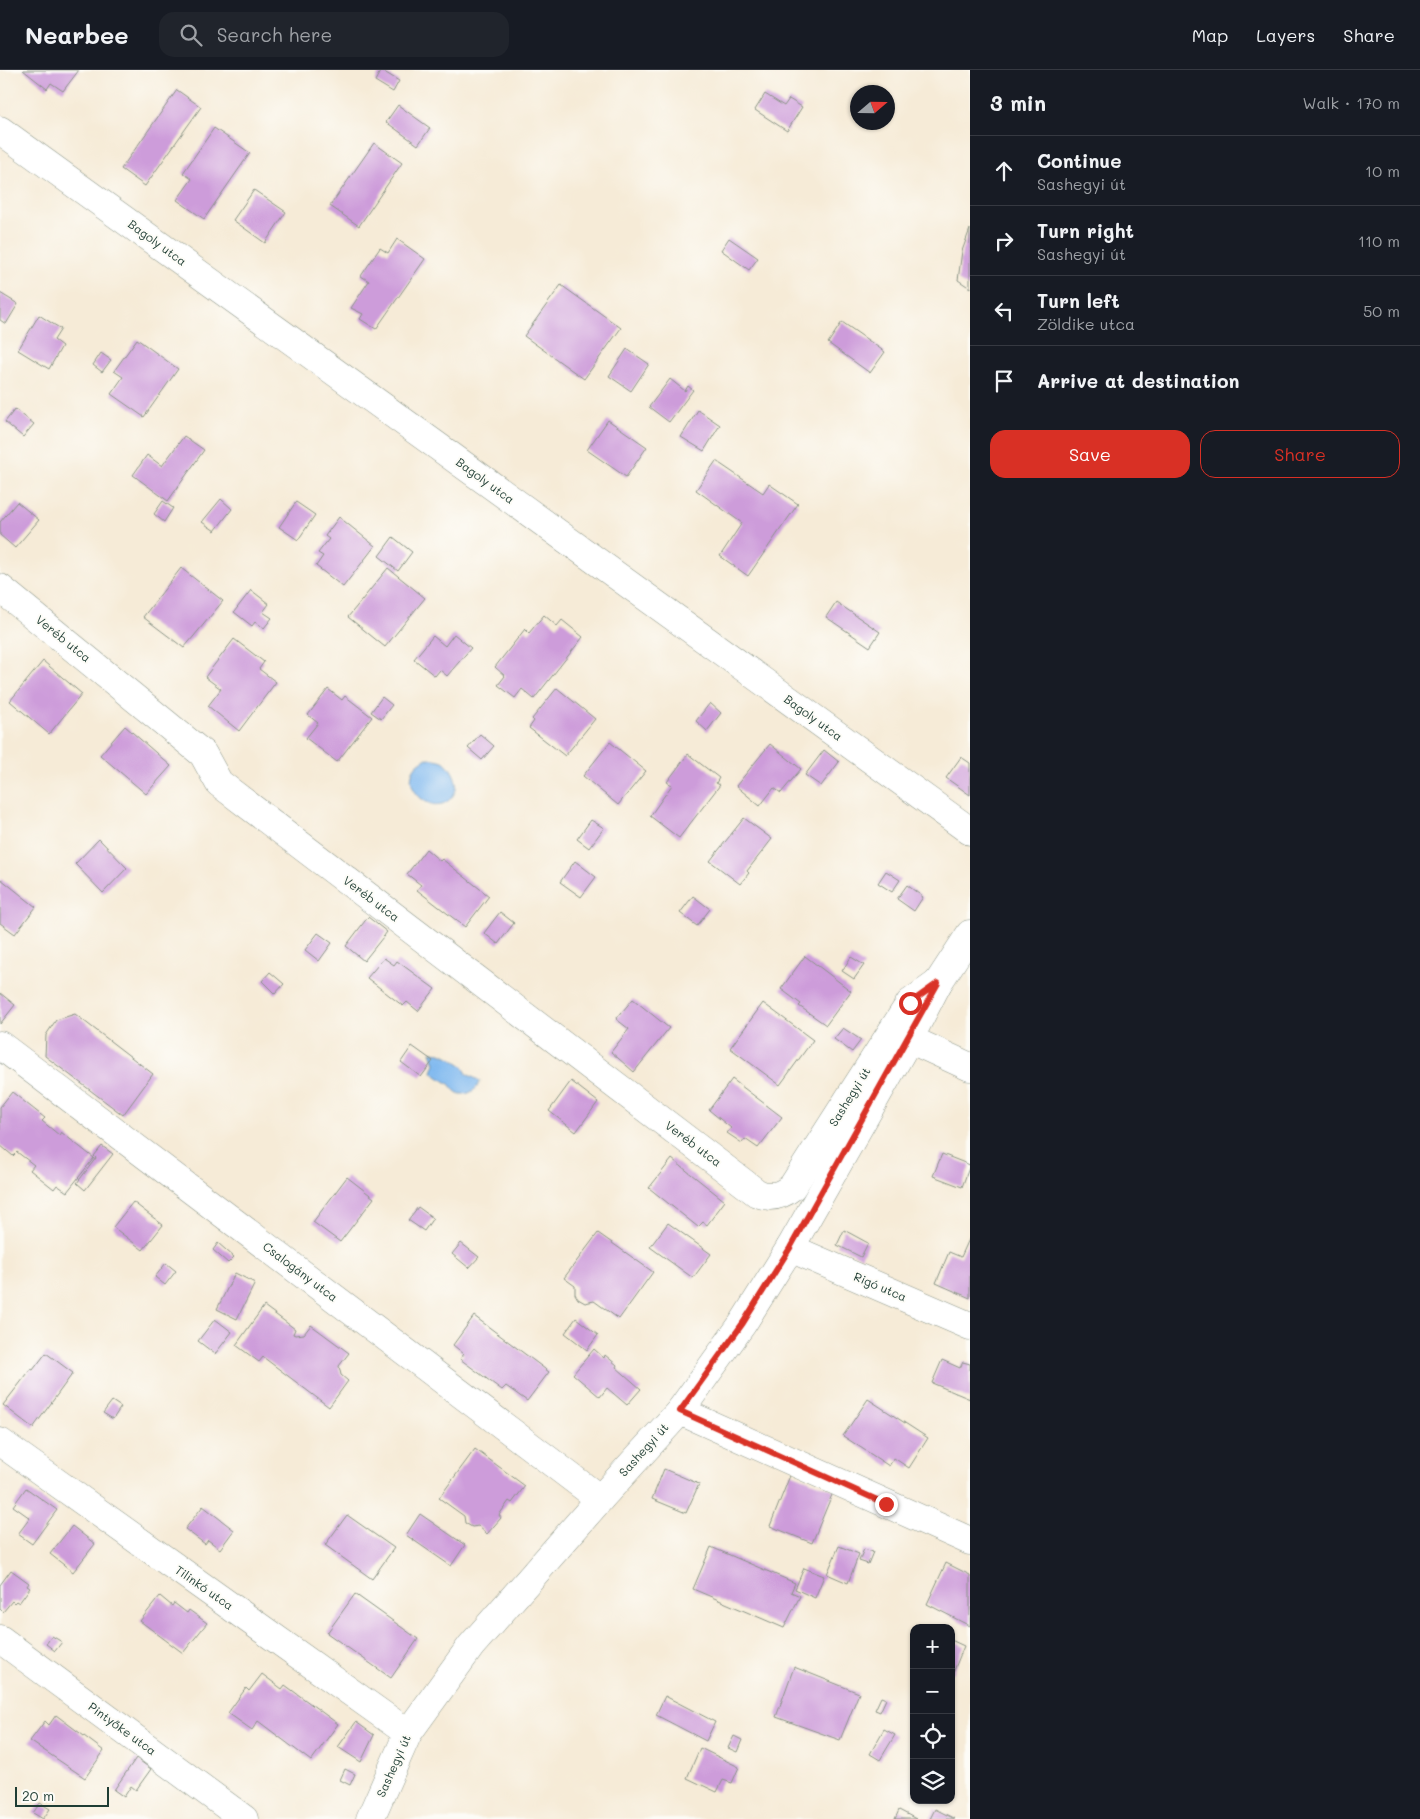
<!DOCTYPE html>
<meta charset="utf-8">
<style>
body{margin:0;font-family:Mali,sans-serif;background:#20242c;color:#f1f3f6}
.controls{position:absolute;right:15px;bottom:15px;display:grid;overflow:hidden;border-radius:10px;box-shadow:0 1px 4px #0004}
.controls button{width:45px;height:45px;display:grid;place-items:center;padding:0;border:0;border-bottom:1px solid #363941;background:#171b24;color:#f1f3f6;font:25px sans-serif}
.compass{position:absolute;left:850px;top:15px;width:45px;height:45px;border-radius:50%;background:#171b24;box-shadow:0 1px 4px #0004;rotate:70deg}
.scale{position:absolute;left:15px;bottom:12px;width:94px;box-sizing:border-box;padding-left:5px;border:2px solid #1f3d34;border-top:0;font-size:14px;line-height:18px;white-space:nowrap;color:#1f3d34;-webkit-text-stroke:4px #fdfcf7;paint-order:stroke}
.stop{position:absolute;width:15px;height:15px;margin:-11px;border:4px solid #d93025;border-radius:50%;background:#fff}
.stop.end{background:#d93025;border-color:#fff;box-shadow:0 1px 5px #0008}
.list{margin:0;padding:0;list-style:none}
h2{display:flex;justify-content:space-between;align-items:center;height:65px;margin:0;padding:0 20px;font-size:21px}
h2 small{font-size:16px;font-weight:400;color:#9ea1a6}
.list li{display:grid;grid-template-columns:32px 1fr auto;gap:15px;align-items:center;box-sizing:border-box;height:70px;padding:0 20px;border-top:1px solid #363941}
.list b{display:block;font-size:19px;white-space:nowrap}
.list p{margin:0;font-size:16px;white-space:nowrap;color:#9ea1a6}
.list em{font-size:16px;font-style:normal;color:#9ea1a6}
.actions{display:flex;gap:10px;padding:15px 20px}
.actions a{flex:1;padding:11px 0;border:1px solid #d93025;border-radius:15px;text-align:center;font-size:18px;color:#d93025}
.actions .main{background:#d93025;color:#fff}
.icon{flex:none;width:28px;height:28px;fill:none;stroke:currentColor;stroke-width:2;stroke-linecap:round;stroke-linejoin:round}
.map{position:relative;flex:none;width:970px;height:1749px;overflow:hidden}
header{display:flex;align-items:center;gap:30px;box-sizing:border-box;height:70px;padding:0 25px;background:#171b24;border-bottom:1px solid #363941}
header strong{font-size:24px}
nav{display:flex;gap:28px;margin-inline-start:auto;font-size:18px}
.search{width:350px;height:45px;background:#20242c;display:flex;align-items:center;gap:12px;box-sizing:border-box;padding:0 18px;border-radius:15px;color:#9ea1a6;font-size:19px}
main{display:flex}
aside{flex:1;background:#171b24}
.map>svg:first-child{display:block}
.water{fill:#7eb8ef;stroke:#4e7a92}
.building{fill:#cd9cda}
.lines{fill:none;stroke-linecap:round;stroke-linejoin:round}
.minor-casing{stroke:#8a9486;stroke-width:29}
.minor{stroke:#fff;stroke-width:28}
.route{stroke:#d93025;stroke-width:6}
.labels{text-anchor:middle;stroke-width:4;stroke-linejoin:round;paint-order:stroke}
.street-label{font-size:12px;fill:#1f3d34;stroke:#fdfcf7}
</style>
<header>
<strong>Nearbee</strong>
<div class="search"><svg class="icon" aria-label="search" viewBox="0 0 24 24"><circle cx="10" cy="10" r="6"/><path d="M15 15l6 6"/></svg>Search here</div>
<nav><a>Map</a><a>Layers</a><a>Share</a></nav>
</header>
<main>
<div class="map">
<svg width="970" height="1749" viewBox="0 0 970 1749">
<rect width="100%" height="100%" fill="#fdfcf7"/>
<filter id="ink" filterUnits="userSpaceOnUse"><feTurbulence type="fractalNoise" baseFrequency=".02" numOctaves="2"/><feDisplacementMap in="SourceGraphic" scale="10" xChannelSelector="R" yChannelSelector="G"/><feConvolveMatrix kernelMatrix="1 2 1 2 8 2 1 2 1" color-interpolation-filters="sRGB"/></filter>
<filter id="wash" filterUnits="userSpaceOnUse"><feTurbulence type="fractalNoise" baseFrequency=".0096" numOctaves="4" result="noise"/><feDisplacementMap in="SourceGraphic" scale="20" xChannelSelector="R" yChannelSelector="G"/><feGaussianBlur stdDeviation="1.12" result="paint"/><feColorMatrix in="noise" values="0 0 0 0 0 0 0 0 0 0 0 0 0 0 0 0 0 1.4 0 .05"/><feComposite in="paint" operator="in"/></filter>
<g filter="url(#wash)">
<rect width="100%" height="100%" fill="#f6ebd7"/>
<g class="water">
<path d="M427,688C432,689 438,689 443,691C451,696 460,713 455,722C439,754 396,718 417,695C420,692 424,690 427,688Z"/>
<path d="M431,982L441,983L453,989L463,996L467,1004L480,1011C479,1019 466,1027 458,1023C454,1021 452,1017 449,1014C443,1010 438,1007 432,1002L435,993Z"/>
</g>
<g id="blocks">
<g class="building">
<polygon points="23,0 79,0 63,21 51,13 47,19"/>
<polygon points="381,0 399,11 393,22 375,11"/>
<polygon points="177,20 201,37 145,116 121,99"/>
<polygon points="765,24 784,36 789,29 802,37 787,61 755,40"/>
<polygon points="398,35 430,58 418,75 386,52"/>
<polygon points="214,58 250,83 204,149 177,130 192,109 183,103"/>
<polygon points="374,73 402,93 359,156 330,136"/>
<polygon points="254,120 286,142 265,173 233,150"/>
<polygon points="970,159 970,218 958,210 962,181"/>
<polygon points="729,168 758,188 749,200 721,180"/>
<polygon points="397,169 425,189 376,259 360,249 363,244 351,238 369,211 361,206 380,178 388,183"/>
<polygon points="561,215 621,258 584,309 524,266"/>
<polygon points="0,223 18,234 6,254 0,250"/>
<polygon points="39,245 61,259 54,270 62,276 49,299 18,280"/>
<polygon points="842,252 885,282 870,303 828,273"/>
<polygon points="137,269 178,299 144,347 111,324 123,307 114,301"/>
<polygon points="627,279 649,294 631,321 609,306"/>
<polygon points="101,283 111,290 102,302 93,295"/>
<polygon points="670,309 685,321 688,316 693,320 669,352 649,337"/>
<polygon points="15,339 34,354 23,367 5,352"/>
<polygon points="698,340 720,355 704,381 681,367"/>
<polygon points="608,350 647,377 626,407 587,380"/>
<polygon points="184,366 204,380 168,431 133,405 147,385 162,396"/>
<polygon points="716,391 763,423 769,414 798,434 748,506 720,486 742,453 696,420"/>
<polygon points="221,429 232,439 215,461 202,452"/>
<polygon points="163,431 173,438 164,452 154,444"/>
<polygon points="17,432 39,450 15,478 0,465 0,452"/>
<polygon points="296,432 315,445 298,470 279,457"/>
<polygon points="339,447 375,476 343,517 316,496 323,486 318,483 329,469 325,466"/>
<polygon points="393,467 412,482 398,501 379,486"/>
<polygon points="181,498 223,531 184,578 143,547"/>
<polygon points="388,498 425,528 385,577 348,547"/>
<polygon points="251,520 269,534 263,542 272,548 264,558 255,552 252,556 234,542"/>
<polygon points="836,532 880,562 870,577 826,547"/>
<polygon points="544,545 557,556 562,550 583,567 534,629 522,619 515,628 498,615 505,606 495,597 525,559 529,563"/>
<polygon points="454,564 471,578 447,606 440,600 435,606 414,589 433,566 445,576"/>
<polygon points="234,569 264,592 259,599 276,612 239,661 208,636 221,619 205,607"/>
<polygon points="43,591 82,624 49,664 10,631"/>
<polygon points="557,618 595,649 565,686 529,658 534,651 532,649"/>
<polygon points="328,619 342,630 345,626 372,647 337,692 306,668 318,653 308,645"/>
<polygon points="382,627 392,635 381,649 371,642"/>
<polygon points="710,633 721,643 707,661 696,651"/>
<polygon points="125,656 171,696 146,724 100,685"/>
<polygon points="480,664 494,676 482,690 468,678"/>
<polygon points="610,672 646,701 618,735 583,706"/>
<polygon points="770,674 801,699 781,723 774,718 760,736 736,716"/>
<polygon points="824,680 839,692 821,716 805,705"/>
<polygon points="688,684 719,708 716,713 720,715 679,768 650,746 672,715 667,712"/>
<polygon points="961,687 970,693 970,725 946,708"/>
<polygon points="744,748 772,769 747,801 749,803 740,814 710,791"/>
<polygon points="591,750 604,758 589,778 577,769"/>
<polygon points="99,769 127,798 103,823 75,794"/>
<polygon points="426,779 440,791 442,789 489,826 465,857 417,820 421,815 407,804"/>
<polygon points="575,791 596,807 581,827 560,812"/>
<polygon points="886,801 900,810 892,822 878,813"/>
<polygon points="1,809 36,837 15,864 0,853 0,811"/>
<polygon points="907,815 923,827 914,841 897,829"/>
<polygon points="693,826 710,839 697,856 680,843"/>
<polygon points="500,842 514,853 498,874 484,863"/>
<polygon points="368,847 387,862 364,891 346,876"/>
<polygon points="318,863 332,873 319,891 305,880"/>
<polygon points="805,886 851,921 826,955 799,936 801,934 781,919"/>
<polygon points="851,887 864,895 854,909 842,901"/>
<polygon points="384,888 394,895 397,891 435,919 418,941 407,932 403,936 367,908"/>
<polygon points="270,902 284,914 275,924 262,911"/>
<polygon points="0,923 15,935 0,954"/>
<polygon points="633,929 669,958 634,1002 611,982 629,959 616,949"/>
<polygon points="763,933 813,970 780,1015 730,978"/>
<polygon points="75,944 153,1004 123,1045 45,986 46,965 56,950"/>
<polygon points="843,958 861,970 852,982 834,969"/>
<polygon points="412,976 433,991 421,1007 401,992"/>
<polygon points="732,1009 782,1047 758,1078 745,1069 742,1073 727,1063 731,1058 709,1040"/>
<polygon points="571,1011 598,1032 576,1062 549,1041"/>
<polygon points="12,1022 45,1048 42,1051 59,1065 61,1062 94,1088 67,1122 57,1115 54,1119 30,1100 34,1095 17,1082 13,1086 0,1075 0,1037"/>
<polygon points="102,1076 113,1084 85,1120 77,1113 96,1088 94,1086"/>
<polygon points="942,1084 970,1095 962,1117 933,1106"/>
<polygon points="672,1089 725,1131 707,1155 703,1152 698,1157 649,1118"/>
<polygon points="347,1107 374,1128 340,1172 313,1152"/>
<polygon points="133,1132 163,1155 143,1180 113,1157"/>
<polygon points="418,1137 433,1148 424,1161 408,1150"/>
<polygon points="668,1153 711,1184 693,1208 650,1177"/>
<polygon points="844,1160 868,1173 861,1187 837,1175"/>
<polygon points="598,1163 653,1202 619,1249 594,1231 585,1233 578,1229 575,1224 575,1216 564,1208"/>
<polygon points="970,1167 970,1228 936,1213 949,1182 961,1187"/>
<polygon points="218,1173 234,1187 228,1193 213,1180"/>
<polygon points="461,1173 479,1187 469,1198 452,1184"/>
<polygon points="166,1193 176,1201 165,1215 155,1207"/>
<polygon points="235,1203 255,1213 237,1249 217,1239"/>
<polygon points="264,1236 295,1259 293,1264 295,1265 304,1264 311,1255 349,1283 339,1296 341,1305 348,1311 329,1337 263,1287 259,1292 236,1275"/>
<polygon points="474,1246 549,1302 527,1331 506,1316 502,1320 460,1289 464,1284 453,1275"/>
<polygon points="576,1248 598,1265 587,1280 565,1263"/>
<polygon points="215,1249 232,1262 215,1284 198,1271"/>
<polygon points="594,1279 604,1288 605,1285 617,1295 616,1297 641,1319 627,1335 607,1318 600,1327 573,1304"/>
<polygon points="46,1283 73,1303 33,1358 3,1335 31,1299 33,1300"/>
<polygon points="942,1290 960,1298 963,1292 970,1294 970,1329 932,1313"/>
<polygon points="868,1329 928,1368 909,1398 894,1388 889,1396 843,1366"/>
<polygon points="112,1331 121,1337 113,1349 103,1343"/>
<polygon points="475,1379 525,1416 512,1433 509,1431 499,1445 501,1448 487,1464 478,1456 472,1457 465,1453 464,1446 439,1428"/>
<polygon points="664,1399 699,1414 686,1443 652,1429"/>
<polygon points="791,1403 834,1420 812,1473 770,1456"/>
<polygon points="26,1418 57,1440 32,1474 18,1464 30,1448 13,1436"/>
<polygon points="203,1436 234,1460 220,1479 208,1470 205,1474 185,1459"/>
<polygon points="420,1444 465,1475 451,1496 406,1465"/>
<polygon points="347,1445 394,1478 372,1509 325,1475"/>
<polygon points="72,1456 95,1474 73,1502 50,1484"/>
<polygon points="839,1476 859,1484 848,1513 827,1504"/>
<polygon points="711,1477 795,1513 791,1522 800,1526 784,1558 693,1519"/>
<polygon points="864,1479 873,1482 868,1494 859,1491"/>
<polygon points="946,1493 970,1505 970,1556 927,1534"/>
<polygon points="804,1498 824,1506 815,1528 795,1519"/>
<polygon points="11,1500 29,1513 27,1516 30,1518 19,1533 16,1531 14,1533 12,1531 3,1542 0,1539 0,1515"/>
<polygon points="355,1524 418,1569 391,1608 327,1563"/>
<polygon points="160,1526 172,1536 174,1533 187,1543 189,1540 207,1553 183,1583 140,1551"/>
<polygon points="52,1566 62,1572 55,1581 46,1574"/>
<polygon points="951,1570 964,1576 953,1603 951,1603"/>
<polygon points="794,1597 859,1623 840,1670 776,1647"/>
<polygon points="262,1604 282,1619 285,1615 338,1654 311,1691 258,1651 252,1660 228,1643 246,1618 249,1621"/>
<polygon points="665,1626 715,1652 706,1671 656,1645"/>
<polygon points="881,1627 886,1629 880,1642 875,1640"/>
<polygon points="56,1645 104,1681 85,1708 30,1671 45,1651 49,1655"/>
<polygon points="356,1652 374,1665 361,1692 338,1677"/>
<polygon points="884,1659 895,1665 880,1690 870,1684"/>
<polygon points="734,1666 742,1670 737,1682 728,1678"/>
<polygon points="700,1678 739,1697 732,1713 723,1710 717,1722 687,1708"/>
<polygon points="136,1688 151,1699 136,1720 131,1716 124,1727 114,1720"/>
<polygon points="345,1699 355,1704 350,1715 340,1710"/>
<polygon points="40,1733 50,1739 43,1749 33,1743"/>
<polygon points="935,1739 955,1749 930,1749"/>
<polygon points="899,1740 916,1749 895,1749"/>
</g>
</g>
</g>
<g filter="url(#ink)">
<use href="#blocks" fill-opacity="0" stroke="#8a9486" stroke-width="1"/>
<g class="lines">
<g class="minor-casing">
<g id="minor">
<polyline points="0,60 970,761"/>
<path d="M0,518L203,684L219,713L757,1123C771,1129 781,1126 792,1117L910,933L938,913"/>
<polyline points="909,969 970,997"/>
<polyline points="0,975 600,1429"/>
<polyline points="790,1178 970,1256"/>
<polyline points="680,1341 970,1471"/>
<polyline points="0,1372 408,1663"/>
<polyline points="0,1569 244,1749"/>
<polyline points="370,1749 408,1663 471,1576 600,1429 680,1341 743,1253 790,1178 909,969 938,913 970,864"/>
</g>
</g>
<use href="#minor" class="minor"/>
</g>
</g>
<g class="lines" filter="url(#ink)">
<polyline class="route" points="886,1434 680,1341 743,1253 790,1178 938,913 910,933"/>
</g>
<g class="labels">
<g class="street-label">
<text transform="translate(157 173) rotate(36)" y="4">Bagoly utca</text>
<text transform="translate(485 411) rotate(36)" y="4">Bagoly utca</text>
<text transform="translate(63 569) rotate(39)" y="4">Veréb utca</text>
<text transform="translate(813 648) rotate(36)" y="4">Bagoly utca</text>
<text transform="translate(371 829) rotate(37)" y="4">Veréb utca</text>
<text transform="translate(850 1027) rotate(-58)" y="4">Sashegyi út</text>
<text transform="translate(693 1074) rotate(37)" y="4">Veréb utca</text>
<text transform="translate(300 1202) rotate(37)" y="4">Csalogány utca</text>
<text transform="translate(880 1217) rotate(23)" y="4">Rigó utca</text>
<text transform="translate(644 1380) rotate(-48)" y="4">Sashegyi út</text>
<text transform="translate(204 1518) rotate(35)" y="4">Tilinkó utca</text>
<text transform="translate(122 1659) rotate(36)" y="4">Pintyőke utca</text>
<text transform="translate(394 1696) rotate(-66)" y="4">Sashegyi út</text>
</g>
</g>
</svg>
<div class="controls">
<button>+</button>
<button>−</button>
<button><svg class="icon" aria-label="locate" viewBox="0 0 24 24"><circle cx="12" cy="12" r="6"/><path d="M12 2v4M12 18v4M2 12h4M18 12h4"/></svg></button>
<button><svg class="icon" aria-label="layers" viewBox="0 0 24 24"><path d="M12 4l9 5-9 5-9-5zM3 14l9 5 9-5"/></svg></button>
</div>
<svg class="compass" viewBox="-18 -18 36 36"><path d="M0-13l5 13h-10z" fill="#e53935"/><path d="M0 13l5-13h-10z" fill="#9ea1a6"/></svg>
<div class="scale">20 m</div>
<div class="stop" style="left:910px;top:933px"></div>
<div class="stop end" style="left:886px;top:1434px"></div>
</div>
<aside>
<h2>3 min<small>Walk · 170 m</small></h2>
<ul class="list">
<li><svg class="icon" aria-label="ahead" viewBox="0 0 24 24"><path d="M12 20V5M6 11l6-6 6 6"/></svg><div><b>Continue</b><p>Sashegyi út</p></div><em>10 m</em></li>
<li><svg class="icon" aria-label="right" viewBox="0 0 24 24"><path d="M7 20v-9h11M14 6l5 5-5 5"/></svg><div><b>Turn right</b><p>Sashegyi út</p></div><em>110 m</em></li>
<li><svg class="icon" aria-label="left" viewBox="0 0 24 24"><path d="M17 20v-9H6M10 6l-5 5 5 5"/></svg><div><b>Turn left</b><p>Zöldike utca</p></div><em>50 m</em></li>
<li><svg class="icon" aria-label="arrive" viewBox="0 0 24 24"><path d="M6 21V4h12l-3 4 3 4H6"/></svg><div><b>Arrive at destination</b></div></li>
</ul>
<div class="actions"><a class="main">Save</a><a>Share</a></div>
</aside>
</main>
